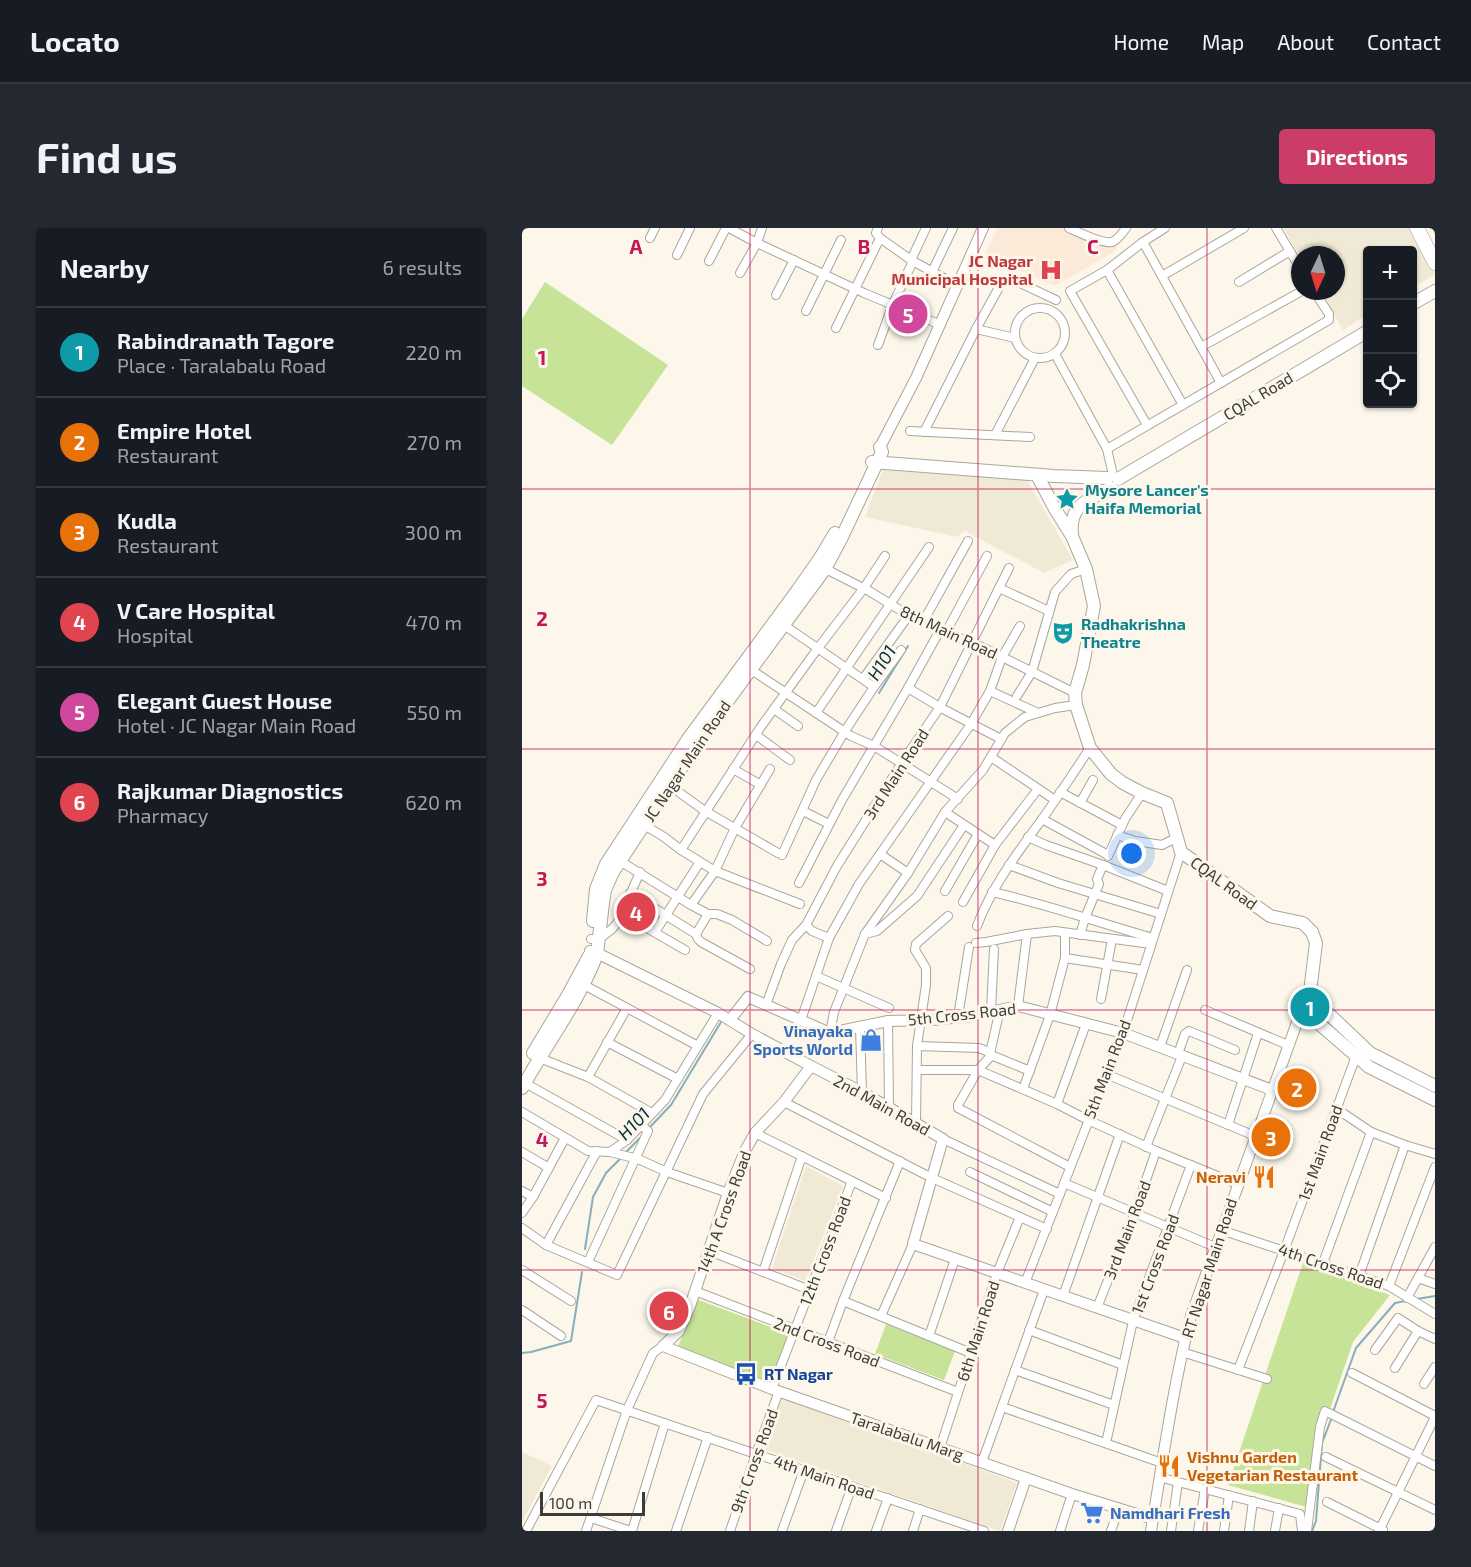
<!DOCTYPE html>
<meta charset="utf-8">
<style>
body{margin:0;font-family:"Exo 2",sans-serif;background:#242831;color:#f1f3f6}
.controls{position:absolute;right:18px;top:18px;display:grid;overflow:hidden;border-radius:6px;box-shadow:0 2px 4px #0004}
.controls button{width:54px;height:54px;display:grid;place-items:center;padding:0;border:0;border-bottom:2px solid #363941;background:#171b24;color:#f1f3f6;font:30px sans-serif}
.compass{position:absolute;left:769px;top:18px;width:54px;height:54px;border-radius:50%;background:#171b24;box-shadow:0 2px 4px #0004;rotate:184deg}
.scale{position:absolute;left:18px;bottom:15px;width:105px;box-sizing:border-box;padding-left:6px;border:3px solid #3e3c37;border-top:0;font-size:16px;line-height:21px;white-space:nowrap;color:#3e3c37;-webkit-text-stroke:4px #fcf7ea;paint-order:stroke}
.you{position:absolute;left:610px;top:626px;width:21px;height:21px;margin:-15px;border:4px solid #fff;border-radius:50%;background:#1a73e8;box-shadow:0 0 0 9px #1a73e833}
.badge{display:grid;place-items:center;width:39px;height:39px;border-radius:50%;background:#cb3d66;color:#fff;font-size:20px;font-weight:700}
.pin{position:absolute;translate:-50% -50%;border:3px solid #fff;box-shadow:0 2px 6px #0006}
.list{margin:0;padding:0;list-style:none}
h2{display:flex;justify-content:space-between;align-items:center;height:78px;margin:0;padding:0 24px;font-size:26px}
h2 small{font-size:20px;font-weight:400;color:#9ea1a6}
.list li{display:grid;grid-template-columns:39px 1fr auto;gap:18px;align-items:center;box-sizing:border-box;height:90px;padding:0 24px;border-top:2px solid #363941}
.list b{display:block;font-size:22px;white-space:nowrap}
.list p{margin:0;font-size:20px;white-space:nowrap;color:#9ea1a6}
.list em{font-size:20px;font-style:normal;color:#9ea1a6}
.icon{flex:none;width:33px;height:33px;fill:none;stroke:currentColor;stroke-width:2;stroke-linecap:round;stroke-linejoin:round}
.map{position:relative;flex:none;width:913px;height:1303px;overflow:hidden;border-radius:6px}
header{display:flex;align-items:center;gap:36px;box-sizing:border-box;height:84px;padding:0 30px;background:#171b24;border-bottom:2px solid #363941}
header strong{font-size:28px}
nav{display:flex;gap:33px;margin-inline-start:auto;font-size:21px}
.intro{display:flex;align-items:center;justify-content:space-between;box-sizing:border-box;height:144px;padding:0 36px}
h1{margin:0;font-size:42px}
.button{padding:15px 27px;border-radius:6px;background:#cb3d66;color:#fff;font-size:21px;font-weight:700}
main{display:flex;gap:36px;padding:0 36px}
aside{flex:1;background:#171b24;border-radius:6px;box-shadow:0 2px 4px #0004}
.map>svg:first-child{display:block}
.built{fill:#f0e9d5}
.medical{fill:#fcead9}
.green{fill:#c6e398}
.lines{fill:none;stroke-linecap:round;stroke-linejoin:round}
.stream{stroke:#87aebd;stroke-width:2}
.minor-casing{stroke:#aaa69a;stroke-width:10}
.tertiary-casing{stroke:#aaa69a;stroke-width:12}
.secondary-casing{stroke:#aaa69a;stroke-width:14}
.primary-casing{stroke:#aaa69a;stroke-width:15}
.minor{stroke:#fff;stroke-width:8}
.tertiary{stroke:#fff;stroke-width:10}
.secondary{stroke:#fff;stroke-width:12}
.primary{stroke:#fff;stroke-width:14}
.grid{fill:none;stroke:#c2185b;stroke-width:1.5;stroke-opacity:0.55}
.labels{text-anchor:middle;stroke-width:6;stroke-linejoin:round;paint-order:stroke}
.health-label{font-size:16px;font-weight:bold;fill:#be3a42;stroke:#fcf7ea;text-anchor:end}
.street-label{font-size:16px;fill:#3e3c37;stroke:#fcf7ea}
.culture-label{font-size:16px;font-weight:bold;fill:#0d838f;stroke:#fcf7ea;text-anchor:start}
.shop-label{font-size:16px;font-weight:bold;fill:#366cbe;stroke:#fcf7ea;text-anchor:end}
.food-label{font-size:16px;font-weight:bold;fill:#c56008;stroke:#fcf7ea;text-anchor:end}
.transit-label{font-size:16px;font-weight:bold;fill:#164399;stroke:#fcf7ea;text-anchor:start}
.water-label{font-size:18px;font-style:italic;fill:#003140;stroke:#fcf7ea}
.grid-label{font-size:20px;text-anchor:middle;font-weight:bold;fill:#c2185b;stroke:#fcf7ea;stroke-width:6;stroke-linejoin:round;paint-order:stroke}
</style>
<header>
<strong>Locato</strong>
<nav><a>Home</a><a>Map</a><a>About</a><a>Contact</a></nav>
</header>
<div class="intro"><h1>Find us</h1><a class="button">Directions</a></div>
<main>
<aside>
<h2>Nearby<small>6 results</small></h2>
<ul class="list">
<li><span class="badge" style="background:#0f9aa8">1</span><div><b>Rabindranath Tagore</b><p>Place · Taralabalu Road</p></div><em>220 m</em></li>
<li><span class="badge" style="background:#e8710a">2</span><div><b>Empire Hotel</b><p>Restaurant</p></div><em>270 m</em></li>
<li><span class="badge" style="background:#e8710a">3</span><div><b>Kudla</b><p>Restaurant</p></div><em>300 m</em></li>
<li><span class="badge" style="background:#e0444e">4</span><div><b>V Care Hospital</b><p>Hospital</p></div><em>470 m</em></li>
<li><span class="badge" style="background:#d1479c">5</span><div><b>Elegant Guest House</b><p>Hotel · JC Nagar Main Road</p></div><em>550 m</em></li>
<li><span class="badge" style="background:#e0444e">6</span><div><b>Rajkumar Diagnostics</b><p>Pharmacy</p></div><em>620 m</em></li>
</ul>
</aside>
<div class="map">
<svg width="913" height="1303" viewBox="0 0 913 1303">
<rect width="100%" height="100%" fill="#fcf7ea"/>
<g class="built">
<polygon points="761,0 889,0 913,42 913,46 891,60 890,22 846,22 845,87 821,102 798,63 814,63 814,27 778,27 778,28"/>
<polygon points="361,242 505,252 551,332 522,345 443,303 435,309 343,289"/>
<polygon points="284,938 321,958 283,1053 250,1040"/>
<polygon points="261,1168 495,1255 478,1303 241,1221"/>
<polygon points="0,1224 30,1238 0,1294"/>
</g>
<polygon class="medical" points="475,0 551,0 596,18 592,24 533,58 463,27"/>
<g class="green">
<polygon points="23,54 146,137 90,217 0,158 0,91"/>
<polygon points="781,1035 868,1067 831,1114 797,1213 788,1280 706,1257"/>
<polygon points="174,1071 267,1106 249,1154 156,1119"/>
<polygon points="364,1096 433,1123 422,1152 353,1126"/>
</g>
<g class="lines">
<g class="stream">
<polyline points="357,465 386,418"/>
<polyline points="127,900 149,877 199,794"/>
<polyline points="104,924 121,907"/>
<polyline points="63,1021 71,969 84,945 98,931"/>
<polyline points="895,1071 913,1068"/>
<polyline points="0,1125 9,1124 49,1113 60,1044"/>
<polyline points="811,1184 834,1120 873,1075 883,1073"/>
<polyline points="790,1303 794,1293 800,1215 810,1189"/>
</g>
<g class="minor-casing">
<g id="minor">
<polyline points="207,0 235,15 342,65 419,97"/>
<polyline points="356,0 354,5 358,10 389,32 436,58"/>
<path d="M547,0C556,4 580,16 590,14C596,12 601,4 604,0"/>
<polyline points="754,0 778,40"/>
<polyline points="128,10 133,0"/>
<polyline points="621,14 699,155"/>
<polyline points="155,27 168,0"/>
<polyline points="389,32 404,0"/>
<polyline points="187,33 204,0"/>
<polyline points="585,42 661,177"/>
<polyline points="410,44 431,0"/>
<polyline points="218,45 235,15 240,0"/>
<polyline points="640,48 722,0"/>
<polyline points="717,54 768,23"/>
<polyline points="254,67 272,32"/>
<circle cx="518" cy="105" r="25"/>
<polyline points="284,83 319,12"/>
<polyline points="314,100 358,10"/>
<polyline points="454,101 493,110"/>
<polyline points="356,117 371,76 391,33"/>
<polyline points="679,119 780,63"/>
<polyline points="533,126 585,221 591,247"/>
<polyline points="625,197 548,63 585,42 621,14 643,0"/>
<polyline points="388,203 508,209"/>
<polyline points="402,204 454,101 480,54 486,51 492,52 534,72"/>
<polyline points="473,207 513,130"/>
<polyline points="585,221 807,92 807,86 792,63"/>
<polyline points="298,338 347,363 396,393 462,420 553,465"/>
<polyline points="477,360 487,340"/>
<polyline points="401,394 446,313"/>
<polyline points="259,395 352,459 323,503 294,552 260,627"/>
<polyline points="418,402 386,460 421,481 479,511"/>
<polyline points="424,404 465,328"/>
<polyline points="225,439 329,508 352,518 436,571"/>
<polyline points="341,451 387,387"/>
<polyline points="352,459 379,422"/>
<polyline points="468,463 516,485"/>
<polyline points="495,468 510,444 533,364 549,346 564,341"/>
<polyline points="252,481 276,498"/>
<polyline points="294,485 407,319"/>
<polyline points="234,507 268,532"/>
<polyline points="469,529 533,572"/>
<polyline points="211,541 239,557"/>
<polyline points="144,555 183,583 256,625"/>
<polyline points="538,564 600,597"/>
<polyline points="558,575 571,552"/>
<polyline points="281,583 307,596"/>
<polyline points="423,584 473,617 516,561"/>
<polyline points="520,591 586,627"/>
<polyline points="119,595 142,609 159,622 193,643 278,676"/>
<polyline points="595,607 613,613 640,617 654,610"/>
<polyline points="506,609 524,617 581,637 646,663"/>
<polyline points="159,622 238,500 296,420 342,360 363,328"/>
<polyline points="358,626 386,645"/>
<polyline points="586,628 603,591 620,565"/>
<polyline points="98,633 169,677 186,686 195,686 210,692 245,713"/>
<polyline points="487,637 536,655 639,686"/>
<polyline points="277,655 320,572 386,460"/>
<polyline points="423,663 456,606"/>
<path d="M470,664C525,676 577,695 631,710"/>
<polyline points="108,665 174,706 176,711 179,714 228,741"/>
<polyline points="441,674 473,617"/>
<polyline points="169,677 193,643 213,600 248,541"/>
<polyline points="99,685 163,722"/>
<polyline points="284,697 290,703 307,710"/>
<path d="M455,698C470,658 496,624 521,590C537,567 552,544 568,520"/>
<polyline points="133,704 178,634"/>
<polyline points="174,706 186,686"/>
<polyline points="343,706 355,703 395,668 442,597"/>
<polyline points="558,707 563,690 577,656 575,651 581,637"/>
<polyline points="69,711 77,711 90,701 96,694 118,644"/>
<polyline points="454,715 464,714 505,706 533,703 629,716"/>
<polyline points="543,730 621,742"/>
<polyline points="294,748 367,780"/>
<polyline points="62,757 176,818"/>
<polyline points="579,771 590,711"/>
<polyline points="244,777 259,736 270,712 284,697 315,638 379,536 418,479 477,360 527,383"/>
<polyline points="496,778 505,706"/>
<polyline points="478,781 467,830 456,842 436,877 436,880 548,939"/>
<polyline points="683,782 766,817"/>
<polyline points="469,783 472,721"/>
<polyline points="436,789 447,719"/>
<polyline points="279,792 307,710 337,656 449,496 468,463 480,429 498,398"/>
<polyline points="366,793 367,880"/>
<polyline points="338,799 340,864"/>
<polyline points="308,805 312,784 343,706 386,645 423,584 461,542 483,505 503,489 533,480 554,477"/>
<polyline points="85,814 156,851"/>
<polyline points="395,818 404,757 404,740 393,722 394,716 426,688"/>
<polyline points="638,819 665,742"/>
<polyline points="656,826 663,806 667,803 713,822"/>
<polyline points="15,829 66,849 130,885"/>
<polyline points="395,842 456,842 535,876 566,892 634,923 715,956"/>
<polyline points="584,846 733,908"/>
<polyline points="66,849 105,780"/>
<polyline points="3,855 105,912"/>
<polyline points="501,861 528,787 543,730 543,705"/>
<polyline points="262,874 410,950 525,1001"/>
<polyline points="535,876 564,796"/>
<polyline points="815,881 849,904 883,917 913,926"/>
<polyline points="0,884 66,923 88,924 105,912 143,872 196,785"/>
<polyline points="394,895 395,818 457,820 467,824 469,827 508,843"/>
<polyline points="706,897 736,805"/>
<polyline points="233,905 364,970"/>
<polyline points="421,911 538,966"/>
<polyline points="624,919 660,828"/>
<polyline points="0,924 27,940"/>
<polyline points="88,924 116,931 145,944 206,965"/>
<polyline points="448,944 531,984"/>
<polyline points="542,955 693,1019"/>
<polyline points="0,963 11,969"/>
<polyline points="0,985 11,969 43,910"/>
<polyline points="0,1000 24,1017 95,1047 181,866 230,806"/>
<polyline points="699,1002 867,1058 913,1086"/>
<polyline points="24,1017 75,923"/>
<polyline points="187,1023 288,1062"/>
<polyline points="66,1034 126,903 119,897"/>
<polyline points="801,1035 849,904"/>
<polyline points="0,1042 49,1073"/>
<polyline points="241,1044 280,928"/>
<polyline points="837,1048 883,917"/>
<polyline points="896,1050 913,1056"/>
<polyline points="503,1055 601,805 659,624"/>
<polyline points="867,1058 913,939"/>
<polyline points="173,1063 436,1164"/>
<polyline points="541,1068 598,906"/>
<polyline points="885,1070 913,1019"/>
<polyline points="321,1073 449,1125"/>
<polyline points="575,1080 613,984 634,923"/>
<polyline points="0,1082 39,1108"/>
<polyline points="359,1088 391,1016"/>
<polyline points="507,1102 601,1137"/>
<polyline points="407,1108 433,1031"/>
<polyline points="306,1114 321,1073 378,933"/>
<polyline points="853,1122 876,1090 896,1103 913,1111"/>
<polyline points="660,1124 745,1151"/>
<polyline points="873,1140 896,1103"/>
<polyline points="493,1142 592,1177"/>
<polyline points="716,1142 762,1023 834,828"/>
<polyline points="830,1145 913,1188"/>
<polyline points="902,1156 913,1139"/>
<polyline points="250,1161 330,953"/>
<polyline points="480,1179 640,1235"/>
<polyline points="807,1185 913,1238"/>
<polyline points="584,1215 611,1093 669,937"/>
<polyline points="418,1220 475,1045 498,989"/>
<polyline points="804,1229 913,1282"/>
<polyline points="460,1234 522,1062"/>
<polyline points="637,1249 778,1286 780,1303"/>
<polyline points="805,1274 861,1302"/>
<polyline points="69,1290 109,1303"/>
<polyline points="4,1303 74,1172 462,1303"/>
<polyline points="64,1303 105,1182 131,1125 141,1118"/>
<polyline points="110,1303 143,1195"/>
<polyline points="154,1303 186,1209"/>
<polyline points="208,1303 234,1226 257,1163"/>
<polyline points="260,1303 282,1242"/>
<polyline points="314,1303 330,1258"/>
<polyline points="354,1303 366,1270"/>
<polyline points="391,1303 398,1281"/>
<polyline points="538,1303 550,1266"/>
<polyline points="589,1303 597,1280"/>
<polyline points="649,1303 656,1254"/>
<polyline points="676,1303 683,1261"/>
<polyline points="702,1303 707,1267"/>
<polyline points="727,1303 731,1273"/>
<polyline points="753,1303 757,1280"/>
<polyline points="785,1303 798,1199 803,1183"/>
<polyline points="857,1303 913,1189"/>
</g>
</g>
<g class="tertiary-casing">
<g id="tertiary">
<polyline points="358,219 394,150 461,0"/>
<polyline points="68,723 81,728 196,785 230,806 289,838 340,864 421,911 391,1016 663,1110"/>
<polyline points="208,792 226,769 308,805 366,793 410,792 449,788 496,778 601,805 750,862"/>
<polyline points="289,838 262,874 233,905 223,923 206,965 168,1078 157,1103 141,1118 250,1161 550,1266 631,1291"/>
<polyline points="486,1303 504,1250"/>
<path d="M629,1303C641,1231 651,1158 669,1088L778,786"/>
</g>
</g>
<g class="secondary-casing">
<g id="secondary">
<polyline points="890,76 913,63"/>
<polyline points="350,234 532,248 585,250"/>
<polyline points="515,247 533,281 550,308 564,341 572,378 561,437 553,465 554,477 568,520 589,546 601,555 620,565 645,575 659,624 748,688 781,695 790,704 794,715 788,764 784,767"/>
<polyline points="596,251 846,103"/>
<path d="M550,307C547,277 565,272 589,260"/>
<polyline points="71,693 74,661 84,636 166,511 275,363 298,330 313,305"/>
<circle cx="783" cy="777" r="10"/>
<polyline points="791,771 848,825 913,858"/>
<polyline points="787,787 847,839 913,872"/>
<polyline points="11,825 46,767 67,728"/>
<path d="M0,860C25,815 57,774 75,726L81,675L83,662L91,644L185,501L303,341L319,311L360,224L358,219"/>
</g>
</g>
<g class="primary-casing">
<polyline id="primary" points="895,0 913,35"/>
</g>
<use href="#minor" class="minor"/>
<use href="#tertiary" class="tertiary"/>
<use href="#secondary" class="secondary"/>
<use href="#primary" class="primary"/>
</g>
<path class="grid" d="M228,0V1303M456,0V1303M685,0V1303M0,261H913M0,521H913M0,782H913M0,1042H913"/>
<defs>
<g id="hospital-bare" transform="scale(1.8)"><path d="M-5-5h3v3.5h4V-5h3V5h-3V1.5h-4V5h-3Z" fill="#e0444e" stroke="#fcf7ea" stroke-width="2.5" paint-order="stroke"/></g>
<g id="sight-bare" transform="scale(1.8)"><path d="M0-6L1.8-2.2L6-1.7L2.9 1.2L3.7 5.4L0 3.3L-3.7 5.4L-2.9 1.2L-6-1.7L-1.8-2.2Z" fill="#0f9aa8" stroke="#fcf7ea" stroke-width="2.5" paint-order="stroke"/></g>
<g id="theatre-bare" transform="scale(1.8)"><path d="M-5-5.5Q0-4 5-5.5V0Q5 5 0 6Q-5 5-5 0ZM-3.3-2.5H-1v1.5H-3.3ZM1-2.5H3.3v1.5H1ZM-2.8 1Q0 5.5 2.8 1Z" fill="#0f9aa8" stroke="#fcf7ea" stroke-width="2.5" paint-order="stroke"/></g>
<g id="shop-bare" transform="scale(1.8)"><path d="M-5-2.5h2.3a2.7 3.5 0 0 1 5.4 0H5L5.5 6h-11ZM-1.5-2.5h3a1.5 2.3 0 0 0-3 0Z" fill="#3f7fe0" stroke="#fcf7ea" stroke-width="2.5" paint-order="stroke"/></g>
<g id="restaurant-bare" transform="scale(1.8)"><path d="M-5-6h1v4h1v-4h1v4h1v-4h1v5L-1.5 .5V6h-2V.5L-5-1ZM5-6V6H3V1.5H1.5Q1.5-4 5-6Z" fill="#e8710a" stroke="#fcf7ea" stroke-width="2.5" paint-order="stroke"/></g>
<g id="bus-bare" transform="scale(1.8)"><path d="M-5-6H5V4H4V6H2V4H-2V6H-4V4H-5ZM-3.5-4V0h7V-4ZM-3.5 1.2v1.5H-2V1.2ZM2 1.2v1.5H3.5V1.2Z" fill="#1a4fb4" stroke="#fcf7ea" stroke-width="2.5" paint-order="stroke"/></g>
<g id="supermarket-bare" transform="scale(1.8)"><path d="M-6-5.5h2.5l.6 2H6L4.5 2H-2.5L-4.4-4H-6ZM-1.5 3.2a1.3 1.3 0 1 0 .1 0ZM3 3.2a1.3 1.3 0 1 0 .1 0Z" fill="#3f7fe0" stroke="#fcf7ea" stroke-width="2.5" paint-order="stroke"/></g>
</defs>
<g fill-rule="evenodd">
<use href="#hospital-bare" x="529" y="42"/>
<use href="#sight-bare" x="545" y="271"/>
<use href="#theatre-bare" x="541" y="405"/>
<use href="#shop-bare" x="349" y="812"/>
<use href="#restaurant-bare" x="742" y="949"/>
<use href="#bus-bare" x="224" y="1146"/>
<use href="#restaurant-bare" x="647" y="1238"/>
<use href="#supermarket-bare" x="570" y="1285"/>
</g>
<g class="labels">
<g class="health-label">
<text x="511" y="39">JC Nagar<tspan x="511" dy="18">Municipal Hospital</tspan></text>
</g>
<g class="street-label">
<text transform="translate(736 168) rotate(-31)" y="6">CQAL Road</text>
<text transform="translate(427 404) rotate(25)" y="6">8th Main Road</text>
<text transform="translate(165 533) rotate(-56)" y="6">JC Nagar Main Road</text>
<text transform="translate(374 546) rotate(-57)" y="6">3rd Main Road</text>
<text transform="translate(702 655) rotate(36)" y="6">CQAL Road</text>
<text transform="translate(440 786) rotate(-6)" y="6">5th Cross Road</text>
<text transform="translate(585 841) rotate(-69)" y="6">5th Main Road</text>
<text transform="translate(360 877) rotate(29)" y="6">2nd Main Road</text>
<text transform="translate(798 925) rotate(-70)" y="6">1st Main Road</text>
<text transform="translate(202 984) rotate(-70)" y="6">14th A Cross Road</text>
<text transform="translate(605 1002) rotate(-69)" y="6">3rd Main Road</text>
<text transform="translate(303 1023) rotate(-69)" y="6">12th Cross Road</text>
<text transform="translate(633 1036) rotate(-69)" y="6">1st Cross Road</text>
<text transform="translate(809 1038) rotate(19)" y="6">4th Cross Road</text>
<text transform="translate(687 1040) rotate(-72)" y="6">RT Nagar Main Road</text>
<text transform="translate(456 1103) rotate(-72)" y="6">6th Main Road</text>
<text transform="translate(305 1114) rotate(21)" y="6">2nd Cross Road</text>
<text transform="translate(385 1208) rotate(19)" y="6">Taralabalu Marg</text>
<text transform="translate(232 1233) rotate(-70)" y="6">9th Cross Road</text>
<text transform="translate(302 1249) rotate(19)" y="6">4th Main Road</text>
</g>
<g class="culture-label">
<text x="563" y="268">Mysore Lancer's<tspan x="563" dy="18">Haifa Memorial</tspan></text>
<text x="559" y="402">Radhakrishna<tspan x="559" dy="18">Theatre</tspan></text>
</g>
<g class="shop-label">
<text x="331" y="809">Vinayaka<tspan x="331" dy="18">Sports World</tspan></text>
<text x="588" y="1291" text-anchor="start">Namdhari Fresh</text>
</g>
<g class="food-label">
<text x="724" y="955">Neravi</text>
<text x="665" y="1235" text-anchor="start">Vishnu Garden<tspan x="665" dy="18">Vegetarian Restaurant</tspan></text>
</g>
<g class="transit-label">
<text x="242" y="1152">RT Nagar</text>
</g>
<g class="water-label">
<text transform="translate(360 435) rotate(-58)" y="6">H101</text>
<text transform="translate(112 896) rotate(-46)" y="6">H101</text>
</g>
</g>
<g class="grid-label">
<text x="114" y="26">A</text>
<text x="342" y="26">B</text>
<text x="571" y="26">C</text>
<text x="20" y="137">1</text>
<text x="20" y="398">2</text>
<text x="20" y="658">3</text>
<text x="20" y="919">4</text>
<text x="20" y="1180">5</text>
</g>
</svg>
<div class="controls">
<button>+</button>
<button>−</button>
<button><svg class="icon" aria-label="locate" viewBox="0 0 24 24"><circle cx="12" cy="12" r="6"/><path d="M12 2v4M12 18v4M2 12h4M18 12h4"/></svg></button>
</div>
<svg class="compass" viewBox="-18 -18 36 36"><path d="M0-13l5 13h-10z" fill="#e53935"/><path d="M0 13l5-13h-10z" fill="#9ea1a6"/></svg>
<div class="scale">100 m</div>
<div class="you"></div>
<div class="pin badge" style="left:788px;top:779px;background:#0f9aa8">1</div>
<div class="pin badge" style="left:775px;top:860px;background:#e8710a">2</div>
<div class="pin badge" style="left:749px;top:909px;background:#e8710a">3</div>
<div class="pin badge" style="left:114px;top:684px;background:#e0444e">4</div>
<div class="pin badge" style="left:386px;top:86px;background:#d1479c">5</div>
<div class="pin badge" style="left:147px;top:1083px;background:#e0444e">6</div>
</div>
</main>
